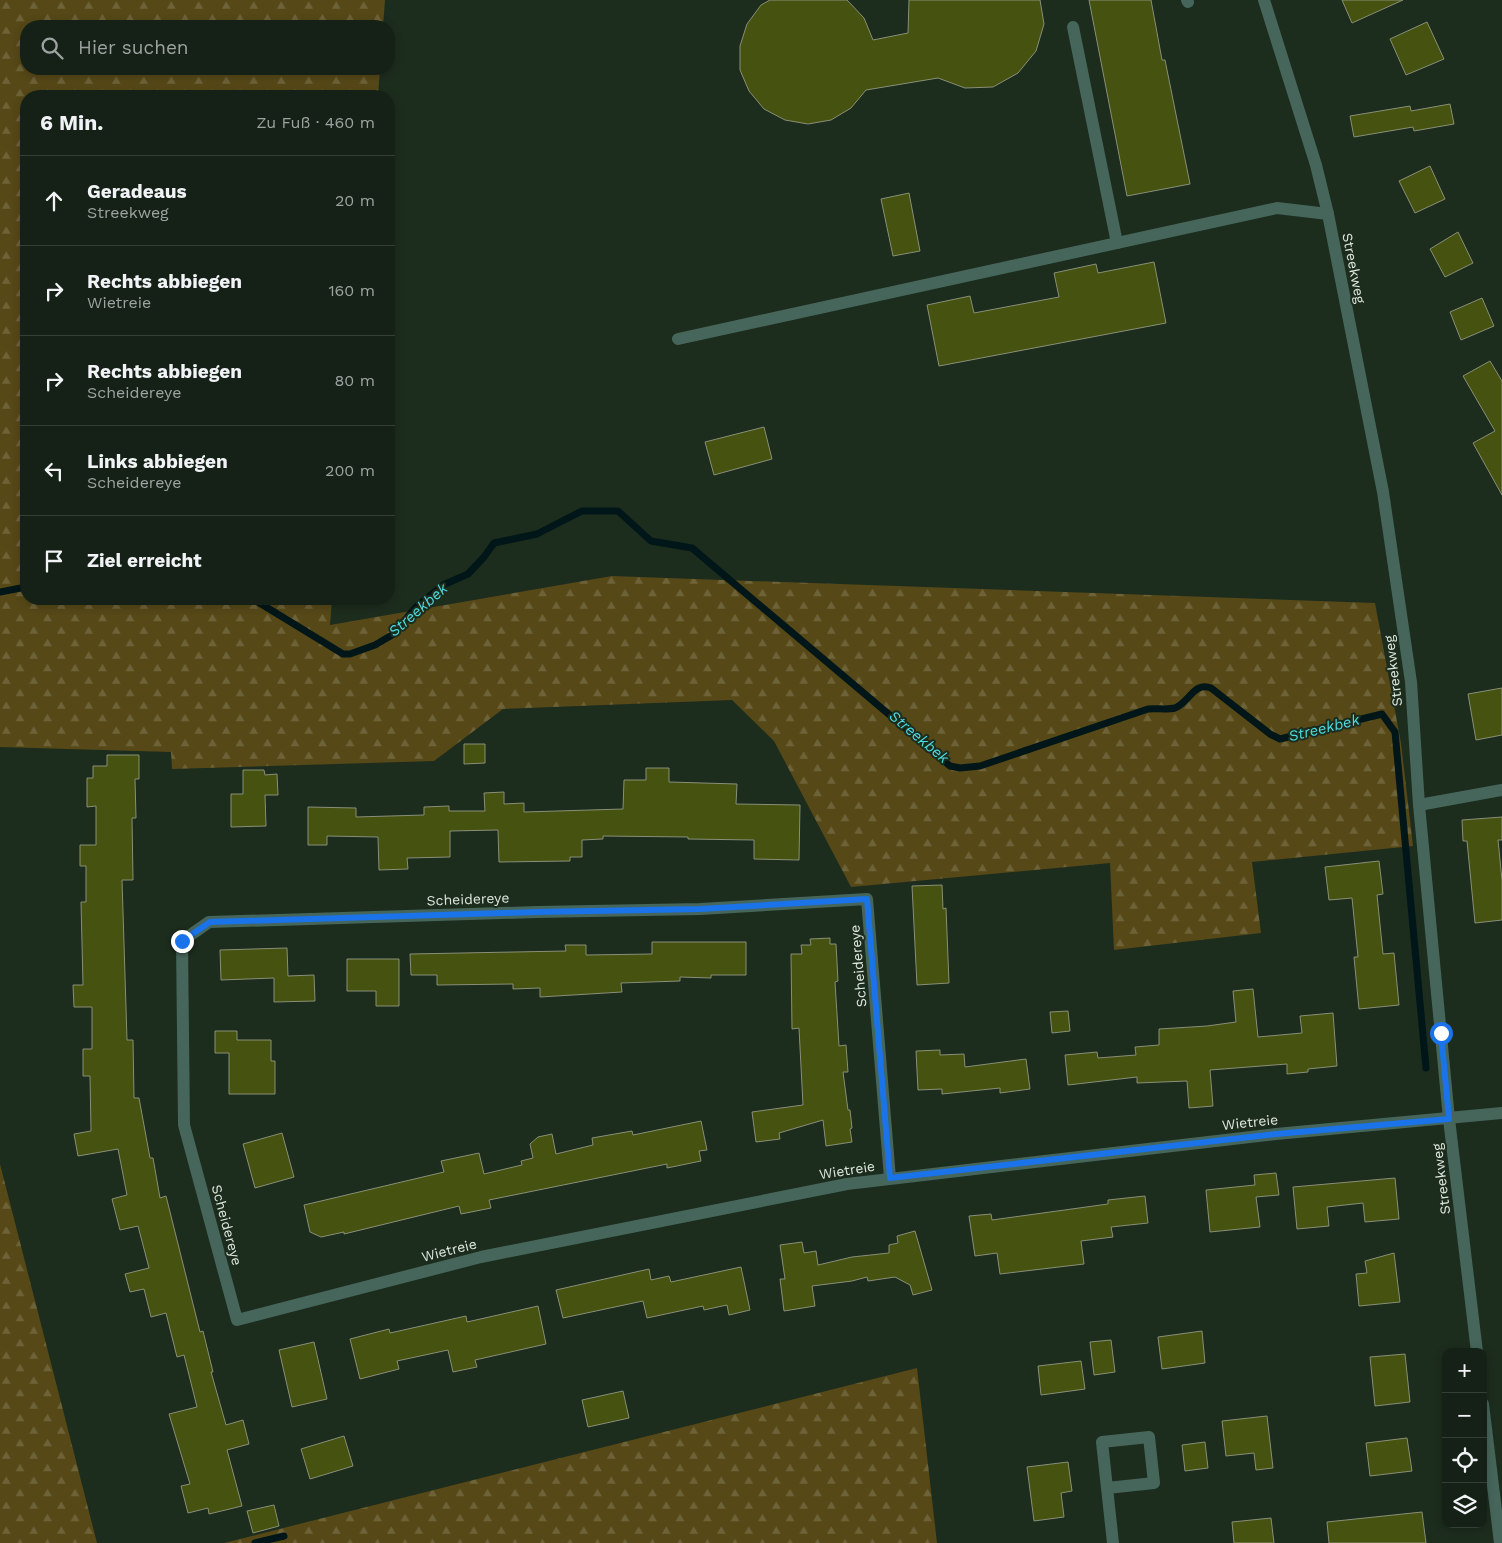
<!DOCTYPE html>
<html lang="de">
<meta charset="utf-8">
<style>
body{margin:0;font-family:"Work Sans",sans-serif;background:#1e291f;color:#f1f3f6}
.controls{position:absolute;right:15px;bottom:15px;display:grid;overflow:hidden;border-radius:10px;box-shadow:0 2px 8px #0003}
.controls button{width:45px;height:45px;display:grid;place-items:center;padding:0;border:0;border-bottom:1px solid #343e35;background:#152116;color:#f1f3f6;font:25px sans-serif}
.stop{position:absolute;width:15px;height:15px;margin:-11px;border:4px solid #1a73e8;border-radius:50%;background:#fff}
.stop.end{background:#1a73e8;border-color:#fff;box-shadow:0 1px 5px #0008}
.list{margin:0;padding:0;list-style:none}
h2{display:flex;justify-content:space-between;align-items:center;height:65px;margin:0;padding:0 20px;font-size:21px}
h2 small{font-size:16px;font-weight:400;color:#9da3a1}
.list li{display:grid;grid-template-columns:32px 1fr auto;gap:15px;align-items:center;box-sizing:border-box;height:90px;padding:0 20px;border-top:1px solid #343e35}
.list b{display:block;font-size:19px;white-space:nowrap}
.list p{margin:0;font-size:16px;white-space:nowrap;color:#9da3a1}
.list em{font-size:16px;font-style:normal;color:#9da3a1}
.icon{flex:none;width:28px;height:28px;fill:none;stroke:currentColor;stroke-width:2;stroke-linecap:round;stroke-linejoin:round}
.map{position:relative;flex:none;width:1502px;height:1543px;overflow:hidden}
.search{position:absolute;background:#152116;box-shadow:0 2px 8px #0003;left:20px;top:20px;width:375px;height:55px;display:flex;align-items:center;gap:12px;box-sizing:border-box;padding:0 18px;border-radius:20px;color:#9da3a1;font-size:19px}
.panel{position:absolute;background:#152116;box-shadow:0 2px 8px #0003;left:20px;top:90px;width:375px;height:515px;border-radius:20px}
.map>svg:first-child{display:block}
.forest{fill:url(#forest-firs)}
.lines{fill:none;stroke-linecap:round;stroke-linejoin:round}
.stream{stroke:#001618;stroke-width:7}
.building{fill:#46520f;stroke:#898f78}
.minor{stroke:#46655b;stroke-width:12}
.route{stroke:#1a73e8;stroke-width:6}
.labels{text-anchor:middle;stroke-width:4;stroke-linejoin:round;paint-order:stroke}
.street-label{font-size:14px;fill:#dde7dd;stroke:#1c2c1d}
.water-label{font-size:15px;font-style:italic;fill:#4ddbe0;stroke:#1c2c1d}
</style>
<div class="map">
<svg width="1502" height="1543" viewBox="0 0 1502 1543">
<defs>
<pattern id="forest-firs" width="22" height="20" patternUnits="userSpaceOnUse" patternTransform="scale(1.25)"><rect width="22" height="20" fill="#564817"/><path d="M5 1l3.5 6h-7zM16 11l3.5 6h-7z" fill="#6e6238"/></pattern>
</defs>
<rect width="100%" height="100%" fill="#1c2c1d"/>
<g class="forest">
<polygon points="0,0 385,0 383,26 26,26 26,69 380,69 378,96 26,96 26,599 332,599 330,625 612,576 1375,603 1401,743 1413,846 1252,862 1261,933 1114,950 1110,863 851,887 774,741 732,700 503,709 434,761 172,769 171,752 0,747"/>
<polygon points="0,1164 97,1543 0,1543"/>
<polygon points="917,1368 937,1543 224,1543"/>
</g>
<g class="lines">
<g class="stream">
<polyline points="0,592 26,587"/>
<path d="M253,599L343,654H350L375,645L392,635L416,607L443,585L468,574L484,557L494,543L537,534L582,511H618L651,541L692,548L950,766L960,768L980,766L1148,709C1156,708 1167,710 1175,708C1189,703 1194,681 1211,688L1270,734L1280,739L1382,714L1395,732L1426,1068"/>
<polyline points="255,1543 284,1536"/>
</g>
</g>
<g class="building">
<polygon points="770,0 847,0 864,18 873,40 908,33 909,0 1040,0 1044,24 1036,51 1018,73 993,87 965,88 938,78 866,90 851,108 831,120 808,124 785,120 764,109 749,91 740,70 740,46 747,24 761,5"/>
<polygon points="1089,0 1151,0 1162,60 1165,60 1190,184 1127,196"/>
<polygon points="1342,0 1403,0 1352,23"/>
<polygon points="1427,22 1444,59 1406,75 1390,39"/>
<polygon points="1450,104 1454,124 1414,131 1413,127 1354,137 1350,116 1410,106 1411,111"/>
<polygon points="1430,166 1445,199 1415,213 1399,181"/>
<polygon points="909,193 920,251 893,256 881,199"/>
<polygon points="1458,232 1473,263 1445,277 1430,249"/>
<polygon points="1154,262 1166,323 939,366 927,305 970,296 974,313 1059,297 1054,273 1096,264 1098,273"/>
<polygon points="1482,298 1494,326 1461,340 1450,312"/>
<polygon points="1490,361 1502,381 1502,495 1473,443 1495,431 1463,376"/>
<polygon points="764,427 772,459 714,475 705,442"/>
<polygon points="1502,688 1502,735 1476,740 1468,694"/>
<polygon points="464,744 485,744 485,763 464,764"/>
<polygon points="107,755 139,755 139,779 135,779 136,818 132,818 133,880 122,880 127,1040 133,1040 134,1098 139,1098 150,1158 153,1158 160,1198 166,1196 200,1332 203,1331 213,1372 211,1372 226,1425 243,1420 249,1444 227,1450 242,1506 209,1514 208,1508 188,1513 181,1486 190,1484 169,1414 197,1407 184,1355 177,1357 166,1313 151,1317 144,1289 130,1292 125,1274 149,1268 138,1226 120,1230 112,1199 127,1195 118,1149 78,1156 74,1134 91,1131 90,1076 83,1076 83,1049 92,1049 92,1007 74,1007 73,985 83,985 81,902 86,902 86,866 80,866 80,845 96,845 96,806 87,807 87,778 93,778 93,766 107,766"/>
<polygon points="646,768 669,768 669,782 737,784 736,804 800,805 799,860 754,859 754,840 688,839 688,837 603,836 603,839 582,840 582,857 570,857 570,861 499,862 498,830 450,831 450,857 407,858 408,869 379,870 378,837 327,836 327,845 308,845 308,807 356,808 356,817 424,815 424,807 449,806 449,811 485,811 484,793 504,792 504,804 524,803 524,812 623,809 624,780 646,780"/>
<polygon points="243,770 264,770 265,775 277,774 278,795 265,795 266,826 231,827 231,794 243,794"/>
<polygon points="1502,817 1502,840 1498,840 1502,880 1502,920 1475,923 1467,841 1463,841 1462,820"/>
<polygon points="1379,861 1383,894 1377,895 1383,954 1394,953 1399,1005 1359,1009 1354,957 1358,957 1352,898 1329,900 1325,867"/>
<polygon points="942,885 943,909 946,908 949,983 917,985 912,886"/>
<polygon points="830,938 830,944 836,944 838,981 835,982 839,1046 846,1045 848,1072 843,1072 848,1110 850,1110 852,1128 850,1129 852,1142 826,1146 823,1120 779,1133 780,1139 756,1142 752,1112 803,1105 799,1028 792,1029 791,954 802,954 801,945 811,945 810,939"/>
<polygon points="652,942 746,942 746,975 711,975 711,978 680,977 680,981 621,983 622,992 540,997 540,988 513,989 513,984 437,985 437,975 411,975 410,954 566,951 565,945 586,945 586,955 652,954"/>
<polygon points="287,948 288,976 314,975 315,1001 274,1002 274,978 221,980 220,950"/>
<polygon points="347,959 399,959 399,1006 376,1006 376,991 347,991"/>
<polygon points="1253,989 1258,1037 1302,1033 1300,1016 1333,1013 1337,1066 1308,1069 1308,1072 1287,1074 1287,1064 1210,1070 1213,1106 1189,1108 1187,1081 1137,1083 1137,1077 1068,1085 1065,1055 1097,1052 1098,1058 1136,1055 1135,1047 1159,1045 1159,1029 1207,1026 1236,1022 1233,991"/>
<polygon points="1068,1011 1070,1031 1052,1033 1050,1012"/>
<polygon points="215,1031 237,1031 237,1040 271,1040 271,1061 275,1061 275,1094 229,1094 229,1053 215,1053"/>
<polygon points="940,1050 940,1055 964,1054 965,1067 1026,1059 1030,1089 1000,1093 1000,1088 942,1094 942,1089 918,1090 916,1051"/>
<polygon points="701,1121 707,1150 699,1151 701,1161 667,1168 667,1164 489,1200 491,1208 461,1214 459,1206 344,1234 344,1232 321,1237 310,1232 304,1205 444,1172 441,1161 479,1153 484,1174 522,1165 521,1161 533,1158 530,1144 538,1137 552,1134 556,1154 593,1145 592,1138 632,1131 633,1135"/>
<polygon points="282,1133 294,1177 255,1188 243,1144"/>
<polygon points="1276,1173 1279,1195 1256,1197 1260,1227 1210,1232 1206,1190 1255,1185 1254,1175"/>
<polygon points="1395,1178 1399,1219 1365,1222 1363,1203 1327,1207 1329,1226 1297,1229 1293,1187"/>
<polygon points="1145,1196 1148,1223 1111,1227 1113,1237 1081,1241 1084,1264 1000,1274 997,1253 975,1256 969,1216 991,1214 992,1220 1108,1204 1108,1200"/>
<polygon points="915,1231 932,1290 913,1295 910,1285 895,1277 868,1281 867,1277 852,1281 812,1286 815,1306 784,1311 780,1279 785,1279 780,1245 802,1242 804,1253 816,1251 818,1265 852,1257 889,1253 889,1245 898,1243 897,1236"/>
<polygon points="1394,1253 1400,1302 1359,1306 1356,1274 1367,1273 1365,1261"/>
<polygon points="741,1267 750,1310 729,1315 727,1305 704,1310 703,1306 647,1318 643,1301 563,1318 556,1290 649,1269 651,1280 669,1276 671,1282"/>
<polygon points="538,1306 546,1344 475,1360 477,1367 453,1372 448,1350 397,1361 399,1369 360,1379 350,1339 389,1329 390,1333 466,1316 467,1322"/>
<polygon points="1202,1331 1205,1363 1162,1369 1158,1337"/>
<polygon points="1111,1340 1115,1372 1094,1375 1090,1342"/>
<polygon points="314,1342 327,1399 292,1407 279,1350"/>
<polygon points="1405,1354 1410,1402 1375,1406 1370,1357"/>
<polygon points="1081,1361 1085,1389 1041,1395 1038,1366"/>
<polygon points="623,1391 629,1418 588,1427 582,1400"/>
<polygon points="1267,1416 1273,1468 1256,1470 1254,1453 1226,1456 1222,1421"/>
<polygon points="344,1436 353,1466 310,1479 301,1449"/>
<polygon points="1407,1438 1412,1471 1370,1476 1366,1443"/>
<polygon points="1205,1442 1208,1468 1185,1471 1182,1445"/>
<polygon points="1068,1462 1072,1491 1061,1493 1064,1517 1034,1521 1027,1467"/>
<polygon points="274,1505 279,1526 253,1533 247,1511"/>
<polygon points="1422,1512 1426,1543 1329,1543 1327,1522"/>
<polygon points="1271,1518 1274,1543 1234,1543 1232,1522"/>
</g>
<g class="lines">
<g class="minor">
<polyline points="1187,0 1188,2"/>
<polyline points="1264,0 1316,165 1328,214 1383,492 1411,682 1419,805 1449,1119 1477,1352"/>
<polyline points="1073,27 1117,243"/>
<polyline points="678,339 1277,208 1328,214"/>
<polyline points="1419,805 1502,790"/>
<polyline points="890,1178 867,899 700,909 537,912 209,922 182,941 184,1125 237,1320 481,1257 847,1184 1276,1134 1502,1113"/>
<polyline points="1483,1404 1500,1543"/>
<polyline points="1107,1488 1154,1483 1149,1437 1102,1442 1113,1543"/>
</g>
</g>
<g class="lines">
<polyline class="route" points="182,941 210,922 537,912 700,909 867,899 890,1178 1276,1134 1449,1119 1441,1033"/>
</g>
<g class="labels">
<g class="street-label">
<text transform="translate(1354 268) rotate(79)" y="5">Streekweg</text>
<text transform="translate(1393 671) rotate(-97)" y="5">Streekweg</text>
<text transform="translate(468 899) rotate(-2)" y="5">Scheidereye</text>
<text transform="translate(858 966) rotate(-95)" y="5">Scheidereye</text>
<text transform="translate(1250 1122) rotate(-6)" y="5">Wietreie</text>
<text transform="translate(847 1170) rotate(-9)" y="5">Wietreie</text>
<text transform="translate(1441 1179) rotate(-97)" y="5">Streekweg</text>
<text transform="translate(227 1225) rotate(75)" y="5">Scheidereye</text>
<text transform="translate(449 1250) rotate(-14)" y="5">Wietreie</text>
</g>
<g class="water-label">
<text transform="translate(418 610) rotate(-41)" y="5">Streekbek</text>
<text transform="translate(1324 728) rotate(-14)" y="5">Streekbek</text>
<text transform="translate(919 737) rotate(40)" y="5">Streekbek</text>
</g>
</g>
</svg>
<div class="controls">
<button>+</button>
<button>−</button>
<button><svg class="icon" aria-label="locate" viewBox="0 0 24 24"><circle cx="12" cy="12" r="6"/><path d="M12 2v4M12 18v4M2 12h4M18 12h4"/></svg></button>
<button><svg class="icon" aria-label="layers" viewBox="0 0 24 24"><path d="M12 4l9 5-9 5-9-5zM3 14l9 5 9-5"/></svg></button>
</div>
<div class="stop" style="left:1441px;top:1033px"></div>
<div class="stop end" style="left:182px;top:941px"></div>
<div class="search"><svg class="icon" aria-label="search" viewBox="0 0 24 24"><circle cx="10" cy="10" r="6"/><path d="M15 15l6 6"/></svg>Hier suchen</div>
<section class="panel">
<h2>6 Min.<small>Zu Fuß · 460 m</small></h2>
<ul class="list">
<li><svg class="icon" aria-label="ahead" viewBox="0 0 24 24"><path d="M12 20V5M6 11l6-6 6 6"/></svg><div><b>Geradeaus</b><p>Streekweg</p></div><em>20 m</em></li>
<li><svg class="icon" aria-label="right" viewBox="0 0 24 24"><path d="M7 20v-9h11M14 6l5 5-5 5"/></svg><div><b>Rechts abbiegen</b><p>Wietreie</p></div><em>160 m</em></li>
<li><svg class="icon" aria-label="right" viewBox="0 0 24 24"><path d="M7 20v-9h11M14 6l5 5-5 5"/></svg><div><b>Rechts abbiegen</b><p>Scheidereye</p></div><em>80 m</em></li>
<li><svg class="icon" aria-label="left" viewBox="0 0 24 24"><path d="M17 20v-9H6M10 6l-5 5 5 5"/></svg><div><b>Links abbiegen</b><p>Scheidereye</p></div><em>200 m</em></li>
<li><svg class="icon" aria-label="arrive" viewBox="0 0 24 24"><path d="M6 21V4h12l-3 4 3 4H6"/></svg><div><b>Ziel erreicht</b></div></li>
</ul>
</section>
</div>
